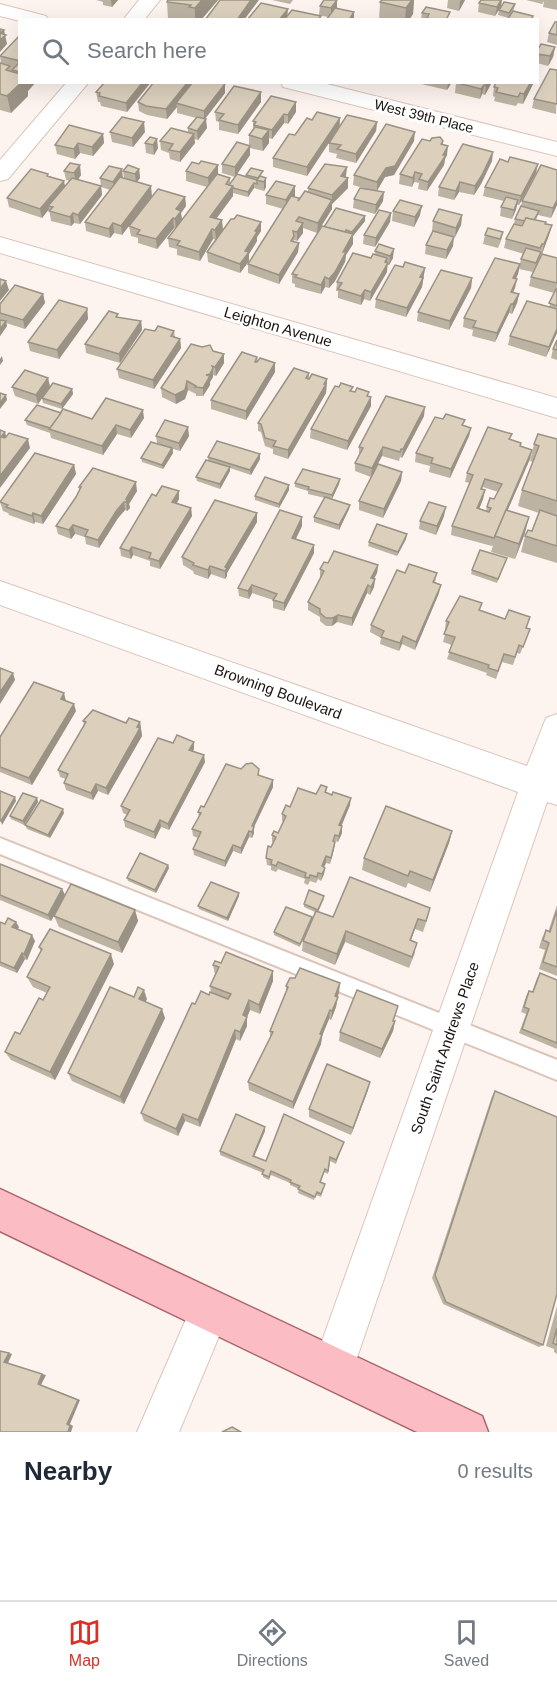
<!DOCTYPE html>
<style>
body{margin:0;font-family:Arial,sans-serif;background:#f2f2f3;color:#1f2937}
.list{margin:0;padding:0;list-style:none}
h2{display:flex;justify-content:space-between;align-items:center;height:78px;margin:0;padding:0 24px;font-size:26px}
h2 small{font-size:20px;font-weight:400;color:#747a83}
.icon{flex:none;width:33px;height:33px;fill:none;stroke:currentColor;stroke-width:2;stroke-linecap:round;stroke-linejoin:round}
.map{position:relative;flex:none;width:557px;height:1432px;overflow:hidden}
.search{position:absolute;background:#fff;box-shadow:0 6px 24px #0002;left:18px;right:18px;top:18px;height:66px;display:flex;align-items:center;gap:15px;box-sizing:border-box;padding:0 21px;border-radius:0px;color:#747a83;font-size:22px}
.sheet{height:168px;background:#fff}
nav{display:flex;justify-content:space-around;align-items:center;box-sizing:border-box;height:84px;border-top:2px solid #e0e1e3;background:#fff;font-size:16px;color:#747a83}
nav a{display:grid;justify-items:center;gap:3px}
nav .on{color:#d93025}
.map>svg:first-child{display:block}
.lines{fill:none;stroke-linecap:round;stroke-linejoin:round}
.lane-casing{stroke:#dbc5bb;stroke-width:4}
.street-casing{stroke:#dbc5bb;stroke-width:2}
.primary-casing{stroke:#ab646b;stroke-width:3}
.lane{fill:#fff;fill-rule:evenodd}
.street{fill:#fff;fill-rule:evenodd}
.primary{fill:#fbbcc4;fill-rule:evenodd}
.wall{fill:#bdb3a3;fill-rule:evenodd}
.shaded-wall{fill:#9a9284}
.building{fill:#dcd0bd;stroke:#9a9284;stroke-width:1.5;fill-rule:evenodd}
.labels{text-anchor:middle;stroke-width:6;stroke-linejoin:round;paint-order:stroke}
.far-street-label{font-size:14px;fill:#1b1410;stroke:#fff}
.street-label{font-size:15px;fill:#1b1410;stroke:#fff}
</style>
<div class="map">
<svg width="557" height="1432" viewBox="0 0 557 1432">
<rect width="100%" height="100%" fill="#fdf4ef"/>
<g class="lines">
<g class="lane-casing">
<polygon id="lane" points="0,838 557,1060 557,1080 0,854"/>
</g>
<g class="street-casing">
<g id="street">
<polygon points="139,0 160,0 144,20 123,20"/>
<polygon points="0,4 46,16 49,20 20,21 0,16"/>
<polygon points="67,82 89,82 8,179 0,181 0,160"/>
<polygon points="281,82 319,82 557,142 557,156 283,87"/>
<polygon points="0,237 557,398 557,418 0,253"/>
<polygon points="0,581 527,766 546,718 557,714 557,805 547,802 348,1384 333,1390 318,1384 312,1369 518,792 0,605"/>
<polygon points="210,1290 224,1296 230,1310 179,1432 137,1432 196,1296"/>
</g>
</g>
<g class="primary-casing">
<polygon id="primary" points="0,1189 482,1416 488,1432 417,1432 0,1231"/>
</g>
<use href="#lane" class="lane"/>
<use href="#street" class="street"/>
<use href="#primary" class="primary"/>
</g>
<g class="wall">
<polygon points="96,0 118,0 112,7 103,5 103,2"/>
<polygon points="168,0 218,0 201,20 168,19 167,2"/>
<polygon points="272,0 293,0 290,4"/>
<polygon points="382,0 414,0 413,14 409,20 379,20 380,2"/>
<polygon points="448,0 465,0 459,11 447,8"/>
<polygon points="526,0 557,0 557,10 543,7 544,1 542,4"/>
<polygon points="479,3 501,6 515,4 514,9 509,18 498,15 499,10 495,16 478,12"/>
<polygon points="320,6 337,8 328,17 319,15"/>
<polygon points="422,13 450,20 421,20"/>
<polygon points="557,22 557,45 547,42 549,33"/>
<polygon points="20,35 20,82 36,82 28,91 28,96 11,113 0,110 0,63 1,63 0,56"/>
<polygon points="555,47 553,57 548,66 537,63 537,51"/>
<polygon points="557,70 556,114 532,108 534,99"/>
<polygon points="105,82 151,82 127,112 101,106 100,102 98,102 96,92"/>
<polygon points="421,82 452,82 447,90 421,84"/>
<polygon points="456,82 492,82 485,95 482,94 480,99 455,93"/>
<polygon points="534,82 523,104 518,103 516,106 494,101 495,97 493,96 494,87"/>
<polygon points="190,86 225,93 205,119 207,128 198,140 194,139 195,143 180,162 170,159 169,153 161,150 160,141 188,132 188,128 196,118 177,113 177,107 167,119 147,115 139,111 138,102"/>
<polygon points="261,92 261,102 238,134 219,130 219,122 216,121 215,112"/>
<polygon points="296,112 288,124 284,123 272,139 269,138 269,143 263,151 250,148 250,155 235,177 222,173 222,164 249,145 249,135 253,130 253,121"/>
<polygon points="340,118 340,127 377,122 376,131 356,163 336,158 337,154 329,152 329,143 307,176 273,167 273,158 312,120"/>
<polygon points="110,132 145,132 133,147 112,142"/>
<polygon points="103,134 104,143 93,156 80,153 75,159 57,154 55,145"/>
<polygon points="150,137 158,148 154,155 146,153 145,143"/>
<polygon points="414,141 394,175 385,177 377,190 383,201 375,214 353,208 354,199 367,189 353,185 354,175"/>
<polygon points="430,141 443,141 443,145 447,155 445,159 444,165 427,191 418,189 419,183 414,182 412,187 399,184 400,174"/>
<polygon points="492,161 481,184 474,195 459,192 454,200 438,196 439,187"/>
<polygon points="347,167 345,178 348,188 332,204 332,209 317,233 303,228 303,233 297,241 294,240 294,242 299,243 298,252 279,284 248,273 248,264 283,209 266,204 266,195 295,186 294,197 299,200 308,192 308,188"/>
<polygon points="139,169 140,178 137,182 152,196 122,235 114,233 110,238 86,231 85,222 110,190 101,187 100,178 124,178 123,171"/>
<polygon points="64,171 81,175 78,180 101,186 102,195 80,224 74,223 71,226 51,221 49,209 42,218 9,207 7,198 48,174 48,176 65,186 70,181 66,180"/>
<polygon points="186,171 218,174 230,178 230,183 246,177 246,175 263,176 262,177 266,178 266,187 264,191 254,188 248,197 233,193 233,196 216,218 216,240 213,239 200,261 177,255 177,249 169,247 168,238 176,228 174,228 157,249 138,243 138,238 131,236 129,226 185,197 186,206 181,213 182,220 207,187 186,181"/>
<polygon points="536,173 519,205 517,205 512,219 500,216 501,207 504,201 483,196 485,187"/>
<polygon points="522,201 557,205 551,218 538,215 536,220 552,225 549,235 542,254 541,253 540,259 557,258 557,333 546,357 508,345 510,336 549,307 554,293 529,286 531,277 533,272 519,269 521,259 524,254 504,248 506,239 514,224 515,219 521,206"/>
<polygon points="393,211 420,215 414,227 392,221"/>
<polygon points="391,213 390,222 375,247 363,244 364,235"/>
<polygon points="462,215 461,225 455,237 432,231 433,221"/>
<polygon points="365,216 365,221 353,236 353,244 346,255 345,262 335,281 329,288 325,287 321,294 295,287 295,284 292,283 292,274 324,227"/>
<polygon points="234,219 261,222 261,231 257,237 257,241 249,254 249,261 240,273 208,262 207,252"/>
<polygon points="503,232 501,241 498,248 483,244 485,235"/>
<polygon points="379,244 393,258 389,265 388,265 387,272 370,301 364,299 361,305 338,298 338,291 336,291 337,282 371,258 375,254 375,251"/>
<polygon points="426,245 453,246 446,259 425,254"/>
<polygon points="520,264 518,274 516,279 515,288 513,292 519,294 517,303 512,314 509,313 495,342 472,336 473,330 463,327 464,318"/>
<polygon points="403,267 425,268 422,287 406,317 375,308 376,299"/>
<polygon points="472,278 471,288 449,330 417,321 418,312"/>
<polygon points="43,294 45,303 25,329 6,323 7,326 0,336 0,304"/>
<polygon points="87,308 88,319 59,359 30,351 28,342"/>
<polygon points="119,318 141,321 142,330 120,363 86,353 85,344"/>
<polygon points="155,331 174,331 175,337 180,339 181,348 154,389 119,378 117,369"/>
<polygon points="557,340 557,360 551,358 553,349"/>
<polygon points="213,351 224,354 224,363 216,376 213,375 213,377 210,382 210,385 203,396 196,396 196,394 188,390 185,399 176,404 162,397 161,388"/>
<polygon points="257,357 258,362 275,363 275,372 246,420 211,409 211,400"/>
<polygon points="309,373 309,379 327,379 326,393 288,459 273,454 273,449 265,446 261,432 258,431 258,423"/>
<polygon points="48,378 50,387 38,404 15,396 12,387"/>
<polygon points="72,389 73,394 62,409 43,403 42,398"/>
<polygon points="352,391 371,406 347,450 310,438 311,429"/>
<polygon points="61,413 92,419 144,418 131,438 117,434 103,455 51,438 50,433 27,425 25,420"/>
<polygon points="424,416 402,458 400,457 399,461 382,456 371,477 355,471 355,463 359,456 359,447"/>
<polygon points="464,426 471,428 469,436 450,478 429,472 430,466 415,462 416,453"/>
<polygon points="156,436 189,436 180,451 173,449 173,453 163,469 142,462 141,458 157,443"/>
<polygon points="557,439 557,563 521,552 525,536 532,531 539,513 518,506 522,490 533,462 530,461 534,444"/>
<path d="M510,440L521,443L520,447L532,450L530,459L507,511L525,533L515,559L491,552L493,545L492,546L451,535L452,526L470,483L465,482L467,473ZM483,487L498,492L494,499L487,507L486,511L479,509L483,499L485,490H482Z"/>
<polygon points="208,457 260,459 251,475 230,468 230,471 220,489 197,481 196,477 208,460"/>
<polygon points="74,465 76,474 43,524 35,522 34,524 9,515 8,513 3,511 0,502"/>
<polygon points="402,472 401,481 383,518 359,510 359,501"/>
<polygon points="340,479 339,484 332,499 350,505 349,509 339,530 314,522 314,517 325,498 308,494 308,491 295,487 295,483"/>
<polygon points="79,487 137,491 129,504 130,508 127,511 125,510 118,518 99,548 86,544 85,537 75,534 71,539 58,534 56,526 76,497 79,490"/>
<polygon points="289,490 279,508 255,500 255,496"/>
<polygon points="156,496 179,499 177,503 191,508 192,516 160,569 150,566 150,561 133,555 131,559 121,556 120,548"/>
<polygon points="257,513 257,522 227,573 227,576 225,579 211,574 208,579 194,574 193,571 183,565 182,557"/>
<polygon points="444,516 436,535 419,529 420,521"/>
<polygon points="302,517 302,526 296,539 314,553 284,611 273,608 273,600 252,593 249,599 239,596 238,588"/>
<polygon points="407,534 406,539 397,556 368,546 369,542"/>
<polygon points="507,558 497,583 471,574 472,570"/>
<polygon points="328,563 378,565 377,573 374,579 375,579 374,587 370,595 367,593 352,626 337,622 332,626 326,626 320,621 320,617 308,610 308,602 320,578 320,569"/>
<polygon points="405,573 437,573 435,583 439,593 415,650 402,644 399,651 380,644 381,638 370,632 371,625"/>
<polygon points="482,603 480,610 527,628 527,637 520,654 517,653 513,665 502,662 496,679 486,675 487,673 447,659 452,645 443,642 446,630 445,629 446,621"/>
<polygon points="66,701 76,711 32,785 0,772 0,737"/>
<polygon points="83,721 126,723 140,722 142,736 108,795 98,791 93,800 66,790 64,783 66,779 60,777 58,770 84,725"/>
<polygon points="173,743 194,749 193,751 205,762 169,830 161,827 155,839 125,827 124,820 127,815 123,813 121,806"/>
<polygon points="241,769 259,769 259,775 273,787 254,827 254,833 252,838 249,837 241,854 233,851 225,867 194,855 193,849 198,838 193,836 192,829 199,817 198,812 204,807"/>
<polygon points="327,787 326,793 350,805 341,826 342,826 342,833 338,842 335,841 334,842 334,849 330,864 326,863 324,867 325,868 324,874 321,881 318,879 316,883 310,881 308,885 304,883 305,879 278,869 276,872 271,870 271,866 267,865 266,858 273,842 272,842 272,835 278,833 283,821 282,821 282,814 290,807 316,794"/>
<polygon points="37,798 38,802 24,825 11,819 10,816"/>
<polygon points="64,813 50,838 27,829 25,825"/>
<polygon points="452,831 449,843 430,892 408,883 406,888 362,870 364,858"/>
<polygon points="0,865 62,889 65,895 51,921 0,900"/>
<polygon points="169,868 156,893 128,881 127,878"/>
<polygon points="350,877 427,920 423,932 415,929 411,940 415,953 409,968 345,942 335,965 302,951 303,939 300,947 274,935 274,932 312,919 315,912 304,907 304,904 324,899 318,912 333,917"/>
<polygon points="239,893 239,896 228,921 199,909 198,906"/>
<polygon points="557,905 557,976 539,969 545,950 539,948 542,938 546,930 548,932"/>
<polygon points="135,910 138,921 122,953 59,927 54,916"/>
<polygon points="0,922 19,927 17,929 35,941 27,960 25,959 17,973 0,966"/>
<polygon points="39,947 114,964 55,1080 11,1060 5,1052 20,1034 47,993 33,987 27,977 41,952"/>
<polygon points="221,963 273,971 273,981 260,1014 250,1010 247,1017 247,1026 240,1041 236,1039 200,1127 185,1121 178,1136 144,1121 141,1113 195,1004 209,995 211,992 210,986 215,975 213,965"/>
<polygon points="540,973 557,980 557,1049 519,1033 526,1014 521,1012 526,996 529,991 532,992 537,978"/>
<polygon points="340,983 336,1007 331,1020 329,1019 322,1036 321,1044 293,1109 249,1090 248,1082 270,1038 270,1031 286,993 286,986"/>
<polygon points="134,997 147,999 145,1002 165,1018 124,1104 72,1081 68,1073"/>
<polygon points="394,1021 395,1021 393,1031 380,1058 339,1041 340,1032"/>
<polygon points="368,1090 351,1135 309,1117 309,1109"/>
<polygon points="495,1091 543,1345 539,1347 443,1304 432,1278 492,1096"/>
<polygon points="265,1131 254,1156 266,1161 343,1145 336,1164 330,1161 328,1174 324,1172 321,1182 324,1187 321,1197 316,1195 314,1200 298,1193 299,1189 290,1185 290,1183 271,1175 269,1180 263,1177 263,1173 220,1155 220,1151"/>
<polygon points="557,1306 557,1354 554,1352 554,1349 546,1346"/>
</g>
<g class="shaded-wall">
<polygon points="111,0 118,0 112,7"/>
<polygon points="202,0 218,0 201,20 195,20 195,8"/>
<polygon points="251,0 259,0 244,20 237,20"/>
<polygon points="337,0 337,9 331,18 331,8"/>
<polygon points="412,0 414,0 413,14 409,20 405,20 406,8"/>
<polygon points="461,0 465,0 459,11 460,1"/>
<polygon points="501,0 502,0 501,6 495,16 497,7"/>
<polygon points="288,9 287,20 279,20"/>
<polygon points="354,12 354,20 349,20"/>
<polygon points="4,30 7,44 0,52 0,33"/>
<polygon points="555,47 553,57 548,66 550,56"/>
<polygon points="22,82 36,82 28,91 28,96 11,113 7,96"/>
<polygon points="143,82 151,82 127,112 126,103"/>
<polygon points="184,82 190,82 190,90 176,103 177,107 167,119 166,109"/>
<polygon points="448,82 452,82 447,90"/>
<polygon points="488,82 492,82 485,95 486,85"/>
<polygon points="531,82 534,82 523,104 524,94"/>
<polygon points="225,84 225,93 204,120 204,111"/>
<polygon points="484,85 482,94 480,99 481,89"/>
<polygon points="261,92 261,102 238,134 238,125"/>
<polygon points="296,102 296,112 288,124 288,115"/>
<polygon points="284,114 284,123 272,139 272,130"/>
<polygon points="340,118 339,127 307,176 307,167"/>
<polygon points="206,119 207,128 198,140 197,131"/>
<polygon points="144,122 145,132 133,147 132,138"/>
<polygon points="377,122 376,131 356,163 356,154"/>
<polygon points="269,130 269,143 263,151 262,139"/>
<polygon points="415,132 414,141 394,175 385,177 377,191 377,182 386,168"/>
<polygon points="103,134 104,143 93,156 92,147"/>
<polygon points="194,134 195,143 180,162 180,152"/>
<polygon points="157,139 158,148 154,155 153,145"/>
<polygon points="78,143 80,153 75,159 74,149"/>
<polygon points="250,146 250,155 235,177 235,167"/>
<polygon points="448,146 447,155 445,159 444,165 427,191 428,182"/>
<polygon points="493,152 492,161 481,184 474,195 475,186"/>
<polygon points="538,164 536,173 519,205 521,196"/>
<polygon points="80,165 81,175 76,182 74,173"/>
<polygon points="218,165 218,174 209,188 208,178"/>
<polygon points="347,167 346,176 341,186 348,178 348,188 332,204 332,209 317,233 318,223 332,201 332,195"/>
<polygon points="122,169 123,179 114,191 113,182"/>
<polygon points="139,169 140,178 136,183 135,174"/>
<polygon points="415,172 414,182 412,187 413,178"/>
<polygon points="266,178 266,187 264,191 264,182"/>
<polygon points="64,181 66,190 48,206 49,209 42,218 40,209"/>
<polygon points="460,182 459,192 454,200 456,191"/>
<polygon points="254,183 254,188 248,197 248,192"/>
<polygon points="101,186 102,195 80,224 78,215"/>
<polygon points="151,186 152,196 122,235 121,226"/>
<polygon points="233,186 233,196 211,226 210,217"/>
<polygon points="295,186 295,196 286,210 286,200"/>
<polygon points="384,192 383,201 375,214 376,205"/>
<polygon points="185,197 186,206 181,213 182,220 176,228 175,219 176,209"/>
<polygon points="518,200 516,210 512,219 514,210"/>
<polygon points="557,200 557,205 551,218 553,208"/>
<polygon points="422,206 420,215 414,227 415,217"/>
<polygon points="73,213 74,223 71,226 70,217"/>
<polygon points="391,213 390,222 375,247 376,238"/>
<polygon points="462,215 461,225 455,237 456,228"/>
<polygon points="365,216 365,221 353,236 353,244 346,255 345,262 335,281 329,288 329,279 343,252 352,237 352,232"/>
<polygon points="173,218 174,228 157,249 156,239"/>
<polygon points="222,220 223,229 216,240 215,230"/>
<polygon points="261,222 261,231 257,237 257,241 249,254 249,261 240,273 240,264 245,251 255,231"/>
<polygon points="113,223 114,233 110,238 109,229"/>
<polygon points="303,223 303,233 297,241 297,232"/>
<polygon points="552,225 549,235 542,254 544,244"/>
<polygon points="212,229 213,239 200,261 199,252"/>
<polygon points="454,237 453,246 446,259 447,250"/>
<polygon points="299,243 298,252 279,284 279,275"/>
<polygon points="394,249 393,258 389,265 390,256"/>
<polygon points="387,258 387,272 370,301 371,292"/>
<polygon points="520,264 518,274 511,287 513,278"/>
<polygon points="425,268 422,287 406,317 407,308 420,277"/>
<polygon points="325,277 325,287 321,294 321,285"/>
<polygon points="472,278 471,288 449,330 450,321"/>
<polygon points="517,279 515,288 509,301 511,292"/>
<polygon points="6,281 9,290 0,301 0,289"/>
<polygon points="365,290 364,299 361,305 361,296"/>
<polygon points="43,294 45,303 25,329 23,320"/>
<polygon points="519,294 517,303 512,314 513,304"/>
<polygon points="511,304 509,313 495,342 497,333"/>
<polygon points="87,308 88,319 59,359 57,350"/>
<polygon points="6,321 7,326 0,336 0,329"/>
<polygon points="141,321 142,330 120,363 119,354"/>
<polygon points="557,329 557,333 546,357 549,347"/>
<polygon points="180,339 181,348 154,389 153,380"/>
<polygon points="224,354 224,363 216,376 215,367"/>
<polygon points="2,356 3,361 0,365 0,359"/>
<polygon points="275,363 275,372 246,420 246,411"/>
<polygon points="213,368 213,377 210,382 210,385 203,396 203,388 206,375"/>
<polygon points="48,378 50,387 38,404 36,395"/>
<polygon points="327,379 326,393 288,459 288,450"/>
<polygon points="187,381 188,390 185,399 176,404 175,395"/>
<polygon points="72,389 73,394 62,409 61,404"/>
<polygon points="6,395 7,400 0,409 0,403"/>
<polygon points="371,397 371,406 347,450 348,441"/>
<polygon points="425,407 424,416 402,458 403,449"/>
<polygon points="143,410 144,418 131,438 130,430"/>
<polygon points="116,425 117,434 103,455 102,446"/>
<polygon points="188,427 189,436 180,451 179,443"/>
<polygon points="471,428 469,436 450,478 451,469"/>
<polygon points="5,432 7,440 1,437"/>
<polygon points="28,439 30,448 0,488 0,476"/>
<polygon points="383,447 382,456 371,477 372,468"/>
<polygon points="172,448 173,453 163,469 162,465"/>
<polygon points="532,450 530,459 496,537 495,536"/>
<polygon points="260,454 260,459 251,475 250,470"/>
<polygon points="74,465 76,474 43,524 41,516"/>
<polygon points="230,467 230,471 220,489 220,484"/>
<polygon points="402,472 401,481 383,518 384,509"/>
<polygon points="340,479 339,484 332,499 332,495"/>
<polygon points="136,482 137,491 129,504 130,508 127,511 126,499"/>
<polygon points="289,485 289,490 279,508 279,504"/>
<polygon points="485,490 483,499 476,517 477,508"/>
<polygon points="179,491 179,499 173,510 172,502"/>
<polygon points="124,502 125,510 118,518 99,548 98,540 117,510"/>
<polygon points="350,505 349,509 339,530 339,525"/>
<polygon points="446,507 444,516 436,535 437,526"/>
<polygon points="191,508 192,516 160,569 159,561"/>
<polygon points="33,513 35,522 34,524 32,516"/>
<polygon points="257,513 257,522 227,573 227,576 225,579 225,567"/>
<polygon points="302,517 302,526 292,546 292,538"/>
<polygon points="529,517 525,533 515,559 519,544"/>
<polygon points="73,525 75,534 71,539 69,530"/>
<polygon points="407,534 406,539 397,556 398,552"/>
<polygon points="314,545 314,553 284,611 284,603"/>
<polygon points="132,547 133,555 131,559 129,551"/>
<polygon points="378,565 377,573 370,586 371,578"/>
<polygon points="210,566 211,574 208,579 208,570"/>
<polygon points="375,579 374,587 370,595 371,587"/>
<polygon points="252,585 252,593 249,599 248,591"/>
<polygon points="368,585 367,593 352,626 352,618"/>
<polygon points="441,585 439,593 415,650 416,642"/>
<polygon points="338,615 337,622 332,626 333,618"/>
<polygon points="403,636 402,644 399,651 400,643"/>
<polygon points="13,673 15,680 0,704 0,692"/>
<polygon points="64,693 66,701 61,699"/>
<polygon points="74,704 76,711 32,785 29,778"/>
<polygon points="140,722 142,736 108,795 106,788"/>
<polygon points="194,742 194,749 190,757 189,750"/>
<polygon points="204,755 205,762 169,830 168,824"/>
<polygon points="273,780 273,787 254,827 254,833 252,838 252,826"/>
<polygon points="96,784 98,791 93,800 91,793"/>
<polygon points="15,797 16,801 2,825 1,821"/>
<polygon points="37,798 38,802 24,825 23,821"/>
<polygon points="351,798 350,805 339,832 339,825"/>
<polygon points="63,809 64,813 50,838 48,835"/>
<polygon points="160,820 161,827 155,839 154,832"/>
<polygon points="342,826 342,833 338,842 339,836"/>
<polygon points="249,831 249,837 241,854 241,848"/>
<polygon points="452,831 449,843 430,892 433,880"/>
<polygon points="335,842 334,849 330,864 331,858"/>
<polygon points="233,845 233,851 225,867 225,861"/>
<polygon points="326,856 326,863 321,873 322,866"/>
<polygon points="168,865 169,868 156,893 155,890"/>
<polygon points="325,868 324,874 321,881 322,874"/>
<polygon points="62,889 65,895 51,921 48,915"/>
<polygon points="239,893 239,896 228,921 227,918"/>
<polygon points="135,910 138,921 122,953 118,942"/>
<polygon points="418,919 415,929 407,951 410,940"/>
<polygon points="16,922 19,927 15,933 12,927"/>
<polygon points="346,931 345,942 335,965 337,954"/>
<polygon points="32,935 35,941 27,960 24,954"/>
<polygon points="22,953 25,959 17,973 14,968"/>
<polygon points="111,954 114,964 55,1080 50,1072"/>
<polygon points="273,971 273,981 260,1014 259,1005"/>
<polygon points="340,983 339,993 334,1006 335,996"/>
<polygon points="144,990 147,999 142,1009 139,999"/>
<polygon points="338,997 336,1007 331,1020 332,1011"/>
<polygon points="249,1000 250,1010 247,1017 247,1026 240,1041 240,1032 243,1015"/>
<polygon points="162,1009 165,1018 124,1104 120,1097"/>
<polygon points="330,1010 329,1019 322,1036 321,1044 293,1109 293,1102"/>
<polygon points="395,1021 393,1031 380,1058 382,1049"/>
<polygon points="235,1030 236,1039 200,1127 198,1120"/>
<polygon points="370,1082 368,1090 351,1135 353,1128"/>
<polygon points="183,1114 185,1121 178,1136 176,1129"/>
<polygon points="265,1127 265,1131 253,1159 253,1156"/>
<polygon points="9,1353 12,1354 8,1363 4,1362"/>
<polygon points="42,1374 46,1375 41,1385 80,1400 70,1424 73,1426 71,1432 68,1432 67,1424 38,1384"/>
</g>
<g class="building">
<polygon points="168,0 202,0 195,8 189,7 191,5 167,2"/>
<polygon points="220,0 251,0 237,20 205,20"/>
<polygon points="324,0 337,0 331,8 320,6"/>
<polygon points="382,0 412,0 406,8 380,2"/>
<polygon points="481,0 501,0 497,7 479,3"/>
<polygon points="504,2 515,4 509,13 499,10"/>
<polygon points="261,3 288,9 279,20 247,20"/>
<polygon points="426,7 450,12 446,20 434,20 427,18 429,14 422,13"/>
<polygon points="335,8 354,12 349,20 326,20"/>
<polygon points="292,10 321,16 318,20 284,20"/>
<polygon points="513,11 533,16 531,20 507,20"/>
<polygon points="555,22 557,22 557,35 549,33"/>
<polygon points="0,29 4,30 0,33 6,35 0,40"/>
<polygon points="20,35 20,61 0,56"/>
<polygon points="541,44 555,47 550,56 537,54 537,51"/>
<polygon points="20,62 20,72 12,70"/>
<polygon points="0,63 10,66 6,70 20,74 20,82 22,82 7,96 0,94"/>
<polygon points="550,69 557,70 557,104 534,99"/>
<polygon points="105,82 143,82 126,103 99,96 100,93 96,92"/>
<polygon points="154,82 188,82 166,109 146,106 138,102"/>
<polygon points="193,82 218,82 225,84 204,111 176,103"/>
<polygon points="457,82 488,82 486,85 484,85 481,89 457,83"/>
<polygon points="496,82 531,82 524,94 520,93 518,97 496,92 498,88 494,87"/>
<polygon points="234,86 261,92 238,125 219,120 224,114 215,112"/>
<polygon points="271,96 296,102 288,115 284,114 272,130 254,125 256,122 253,121"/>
<polygon points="317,112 340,118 307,167 273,158 289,134 295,135 307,118 312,120"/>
<polygon points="347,115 377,122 356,154 337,149 341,145 329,143"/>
<polygon points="122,117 144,122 132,138 110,132"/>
<polygon points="197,117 206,119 197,131 188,128"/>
<polygon points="386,124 415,132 395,166 386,168 377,182 354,175"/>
<polygon points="69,125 103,134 92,147 78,143 74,149 55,145"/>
<polygon points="255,127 269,130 262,139 249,135"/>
<polygon points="171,128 194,134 180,152 169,150 173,144 160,141"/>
<polygon points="150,137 157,139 153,145 145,143"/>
<polygon points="440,137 443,141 441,144 448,146 443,155 446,155 428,182 419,179 422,174 415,172 413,178 400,174 422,139 430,141 432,138"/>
<polygon points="237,142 250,146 235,167 222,164"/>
<polygon points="463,144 493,152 482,175 475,186 460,182 456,191 439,187"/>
<polygon points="510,157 538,164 521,196 485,187 500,159 508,162"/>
<polygon points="201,161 218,165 208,178 186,171 192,162 199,164"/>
<polygon points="70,163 80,165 74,173 64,171"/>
<polygon points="325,164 347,167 341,176 348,178 332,195 308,188"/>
<polygon points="128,165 139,169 135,174 123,171"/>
<polygon points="541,165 557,170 557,200 553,208 522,201"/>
<polygon points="109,166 122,169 113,182 100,178"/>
<polygon points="251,168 263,171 258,178 246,175"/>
<polygon points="31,169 48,174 47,176 64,181 40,209 7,198"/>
<polygon points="217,174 230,178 226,184 233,186 210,217 222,220 215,230 212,229 199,252 177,245 180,241 168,238"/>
<polygon points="237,174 257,180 257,184 254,183 248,192 233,188 233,186 229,185"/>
<polygon points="260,176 266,178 264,182 257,180"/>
<polygon points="120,177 151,186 121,226 113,223 109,229 85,222"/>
<polygon points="72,178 101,186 78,215 73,213 70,217 49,211 53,207 48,206"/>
<polygon points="276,181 295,186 286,200 266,195"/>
<polygon points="360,188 384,192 376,205 354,199"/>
<polygon points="158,189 185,197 176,209 181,211 175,219 173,218 156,239 137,234 140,230 129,226"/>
<polygon points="305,191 332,200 318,223 299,217 296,221 303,223 297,232 293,231 294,236 291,241 299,243 279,275 248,264 291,196 299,198 298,201"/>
<polygon points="506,197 518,200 514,210 501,207"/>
<polygon points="400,200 422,206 415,217 393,211"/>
<polygon points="521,206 539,211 534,220 526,218 525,221 515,219"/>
<polygon points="336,208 365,216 352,232 346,230 345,232 324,227"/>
<polygon points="439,209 462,215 456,228 433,221"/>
<polygon points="379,210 391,213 376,238 364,235"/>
<polygon points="237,215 261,222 255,231 257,232 245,251 249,252 240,264 207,252 231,219 234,219"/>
<polygon points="526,218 546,222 545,224 552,225 544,244 542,244 540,248 506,239 514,224 522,226"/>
<polygon points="322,226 353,234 343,252 346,252 335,272 329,279 325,277 321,285 295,277 297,275 292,274"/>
<polygon points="488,228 503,232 500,239 485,235"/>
<polygon points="433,231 454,237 447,250 426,245"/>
<polygon points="379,244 394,249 390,256 375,251"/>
<polygon points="526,248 541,252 536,263 521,259"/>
<polygon points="353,253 371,258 373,254 387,258 385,262 388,263 371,292 365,290 361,296 338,289 342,283 337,282"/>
<polygon points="542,254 557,258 557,283 531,277"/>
<polygon points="495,258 520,264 513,278 517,279 511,292 519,294 513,304 511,304 497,333 473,327 476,321 464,318"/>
<polygon points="405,262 425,268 420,277 423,278 407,308 376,299 395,265 403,267"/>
<polygon points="441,270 472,278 450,321 418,312"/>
<polygon points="0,279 6,281 0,289"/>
<polygon points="15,285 43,294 23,320 0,313 0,304"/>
<polygon points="556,289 557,289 557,306 549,303"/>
<polygon points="59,300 87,308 87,310 57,350 28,342"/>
<polygon points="527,301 557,309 557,329 549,347 510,336"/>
<polygon points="109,311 118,314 116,317 141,321 119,354 85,344"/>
<polygon points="0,320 6,321 0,329"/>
<polygon points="158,326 174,331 171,336 180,339 153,380 117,369 145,329 155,331"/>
<polygon points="557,340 557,350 553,349"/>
<polygon points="191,344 202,347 210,345 213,351 224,354 215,367 212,366 213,368 210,374 206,375 210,376 203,388 195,387 196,386 187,381 185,390 175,395 161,388"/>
<polygon points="242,352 257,357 255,362 257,362 260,358 275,363 246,411 211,400"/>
<polygon points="294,368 309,373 306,378 309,379 312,374 327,379 324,384 326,384 288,450 273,446 276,441 265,438 261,424 258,423"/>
<polygon points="25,370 48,378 36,395 12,387"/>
<polygon points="53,383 72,389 61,404 42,398"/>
<polygon points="341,383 353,387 350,391 355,392 357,388 369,392 367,396 371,397 348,441 311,429 335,386 339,387"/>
<polygon points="0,393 6,395 0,403"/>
<polygon points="386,396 425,407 403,449 401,449 400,452 383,447 372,468 355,463 363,448 359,447"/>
<polygon points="106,398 143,410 130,430 116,425 102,446 49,429 63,409 92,419"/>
<polygon points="37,405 61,413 50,428 25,420"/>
<polygon points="446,414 465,420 462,425 471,428 451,469 431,463 433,458 416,453 435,417 443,419"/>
<polygon points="165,420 188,427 179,443 156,436"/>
<path d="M488,427L512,434L509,439L521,443L520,446L532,450L494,538L452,526L473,475L467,473ZM485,479L502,484L494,499L490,498L487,507L491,508L489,512L477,508L485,490L481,489Z"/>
<polygon points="0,430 5,432 1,437 5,438 9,433 28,439 0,476"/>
<polygon points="538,434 557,439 557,501 522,490 539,446 534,444"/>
<polygon points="217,441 260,454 250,470 208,457"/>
<polygon points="151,442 172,448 162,465 141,458"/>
<polygon points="35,453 74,465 41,516 33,513 32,516 6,507 8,505 0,502"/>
<polygon points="206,460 230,467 220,484 196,477"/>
<polygon points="378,464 402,472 384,509 359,501"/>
<polygon points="93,468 136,482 126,499 128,499 126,502 124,502 117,510 98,540 85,536 88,530 73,525 69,530 56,526 76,497 81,487 79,487"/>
<polygon points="303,469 340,479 332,495 308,489 309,487 295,483"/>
<polygon points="265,477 289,485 279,504 255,496"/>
<polygon points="162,486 179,491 172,502 191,508 159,561 149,558 151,553 132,547 129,551 120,548 152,494 156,496"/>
<polygon points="325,497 350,505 339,525 314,517"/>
<polygon points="215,500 257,513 225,567 227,568 225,571 210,566 208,570 193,565 194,563 182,557"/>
<polygon points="429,502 446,507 437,526 420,521"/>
<polygon points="280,510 302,517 292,538 314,545 284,603 273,600 277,594 252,585 248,591 238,588"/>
<polygon points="506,510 529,517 519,544 495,536"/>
<polygon points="540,510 557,516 557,546 525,536 528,530 532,531"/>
<polygon points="377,524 407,534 398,552 369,542"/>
<polygon points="480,550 507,558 498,579 472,570"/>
<polygon points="334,551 378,565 371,578 375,579 371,587 368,585 352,618 338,615 333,618 326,618 320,613 320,609 308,602 324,571 320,569 324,562 328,563"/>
<polygon points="409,564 437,573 433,582 441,585 416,642 403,636 400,643 381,637 384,631 371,625 397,570 405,573"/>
<polygon points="460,596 482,603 479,610 505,619 509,610 530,617 526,628 530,629 523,647 519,645 515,657 504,654 498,671 488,668 489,665 449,652 455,637 444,634 449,622 446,621"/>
<polygon points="0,668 13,673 0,692"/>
<polygon points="34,682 64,693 61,699 74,704 29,778 0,767 0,737"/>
<polygon points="93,710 126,723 129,718 140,722 137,727 140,728 106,788 96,784 91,793 64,783 68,774 58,770 86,722 83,721"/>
<polygon points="177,735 194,742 189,750 204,755 168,824 160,820 154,832 124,820 130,810 121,806 158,738 173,743"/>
<polygon points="252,763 259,769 258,775 273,780 252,826 254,827 252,832 249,831 241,848 233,845 225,861 193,849 201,832 192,829 201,813 198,812 201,806 204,807 226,764 241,769 246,764"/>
<polygon points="321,785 327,787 325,792 332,795 333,792 351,798 339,825 342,826 339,836 335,835 333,841 335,842 331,858 326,856 322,866 325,868 322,874 318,873 317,877 310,875 309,878 305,877 306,873 278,862 276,866 271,864 272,860 266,858 268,846 271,847 276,837 272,835 274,831 278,833 286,816 282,814 286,805 290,807 298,788 316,794"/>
<polygon points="0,791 15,797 1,821 0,821"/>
<polygon points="23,793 37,798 23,821 10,816"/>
<polygon points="41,800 63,809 48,835 25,825"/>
<polygon points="386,806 452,831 433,880 410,871 408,876 364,858"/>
<polygon points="140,853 168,865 155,890 127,878"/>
<polygon points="0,864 62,889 48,915 0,895"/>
<polygon points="350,877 430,908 426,921 418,919 410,940 417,943 412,957 346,931 337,954 303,941 316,911 333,917"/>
<polygon points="211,882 239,893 227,918 198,906"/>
<polygon points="71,884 135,910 118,942 54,916"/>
<polygon points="309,890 324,896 318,910 304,904"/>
<polygon points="286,907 312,917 300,944 274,932"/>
<polygon points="557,910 557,967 543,962 549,943 543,940 546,930 550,932"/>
<polygon points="8,918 16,922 12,927 32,935 24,954 22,953 14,968 0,962 0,922 5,924"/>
<polygon points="50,929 111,954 50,1072 5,1052 15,1032 20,1034 39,998 43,1000 50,987 27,977 42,949 39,947"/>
<polygon points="226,952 273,971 259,1005 249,1000 243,1015 247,1017 240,1032 235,1030 198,1120 183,1114 176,1129 141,1113 192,1003 195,1004 201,991 209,995 210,992 228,999 231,994 210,986 219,967 213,965 215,961 221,963"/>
<polygon points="300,968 340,983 335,996 338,997 332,1011 330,1010 320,1034 322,1035 293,1102 248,1082 273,1032 270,1031 288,987 286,986 290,978 295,978"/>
<polygon points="540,973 557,980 557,1043 522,1029 529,1009 524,1007 529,991 533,992"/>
<polygon points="110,987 134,997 138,987 144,990 139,999 162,1009 120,1097 68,1073"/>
<polygon points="357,990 398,1006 393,1021 395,1021 382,1049 340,1032"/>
<polygon points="327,1064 370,1082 353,1128 309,1109"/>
<polygon points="495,1091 557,1117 557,1294 543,1345 446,1302 435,1275"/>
<polygon points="236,1114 265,1127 253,1156 266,1161 284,1114 344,1142 336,1160 330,1157 328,1171 325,1169 320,1182 325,1184 321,1194 317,1192 315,1197 298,1189 300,1186 290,1182 291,1180 271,1171 269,1177 262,1174 264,1170 220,1151"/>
<polygon points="557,1328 557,1345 553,1343"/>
<polygon points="0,1351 9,1353 4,1362 42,1374 38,1384 78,1400 67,1424 70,1426 68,1432 0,1432"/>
<polygon points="232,1427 241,1432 222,1432"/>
</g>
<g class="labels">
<g class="far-street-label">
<text transform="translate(424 116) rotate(14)" y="5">West 39th Place</text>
</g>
<g class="street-label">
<text transform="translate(278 327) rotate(16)" y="5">Leighton Avenue</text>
<text transform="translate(278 692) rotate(20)" y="5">Browning Boulevard</text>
<text transform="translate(445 1048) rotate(-71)" y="5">South Saint Andrews Place</text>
</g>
</g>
</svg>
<div class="search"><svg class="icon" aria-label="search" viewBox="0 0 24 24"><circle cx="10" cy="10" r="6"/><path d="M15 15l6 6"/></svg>Search here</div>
</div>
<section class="sheet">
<h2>Nearby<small>0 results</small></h2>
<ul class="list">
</ul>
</section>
<nav>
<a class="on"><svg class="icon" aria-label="map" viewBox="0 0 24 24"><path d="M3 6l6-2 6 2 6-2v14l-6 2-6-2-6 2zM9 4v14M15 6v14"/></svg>Map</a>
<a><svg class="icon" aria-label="directions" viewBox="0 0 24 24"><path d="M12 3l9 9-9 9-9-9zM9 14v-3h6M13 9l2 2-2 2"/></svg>Directions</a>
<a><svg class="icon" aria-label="saved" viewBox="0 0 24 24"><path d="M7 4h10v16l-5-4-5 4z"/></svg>Saved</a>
</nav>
